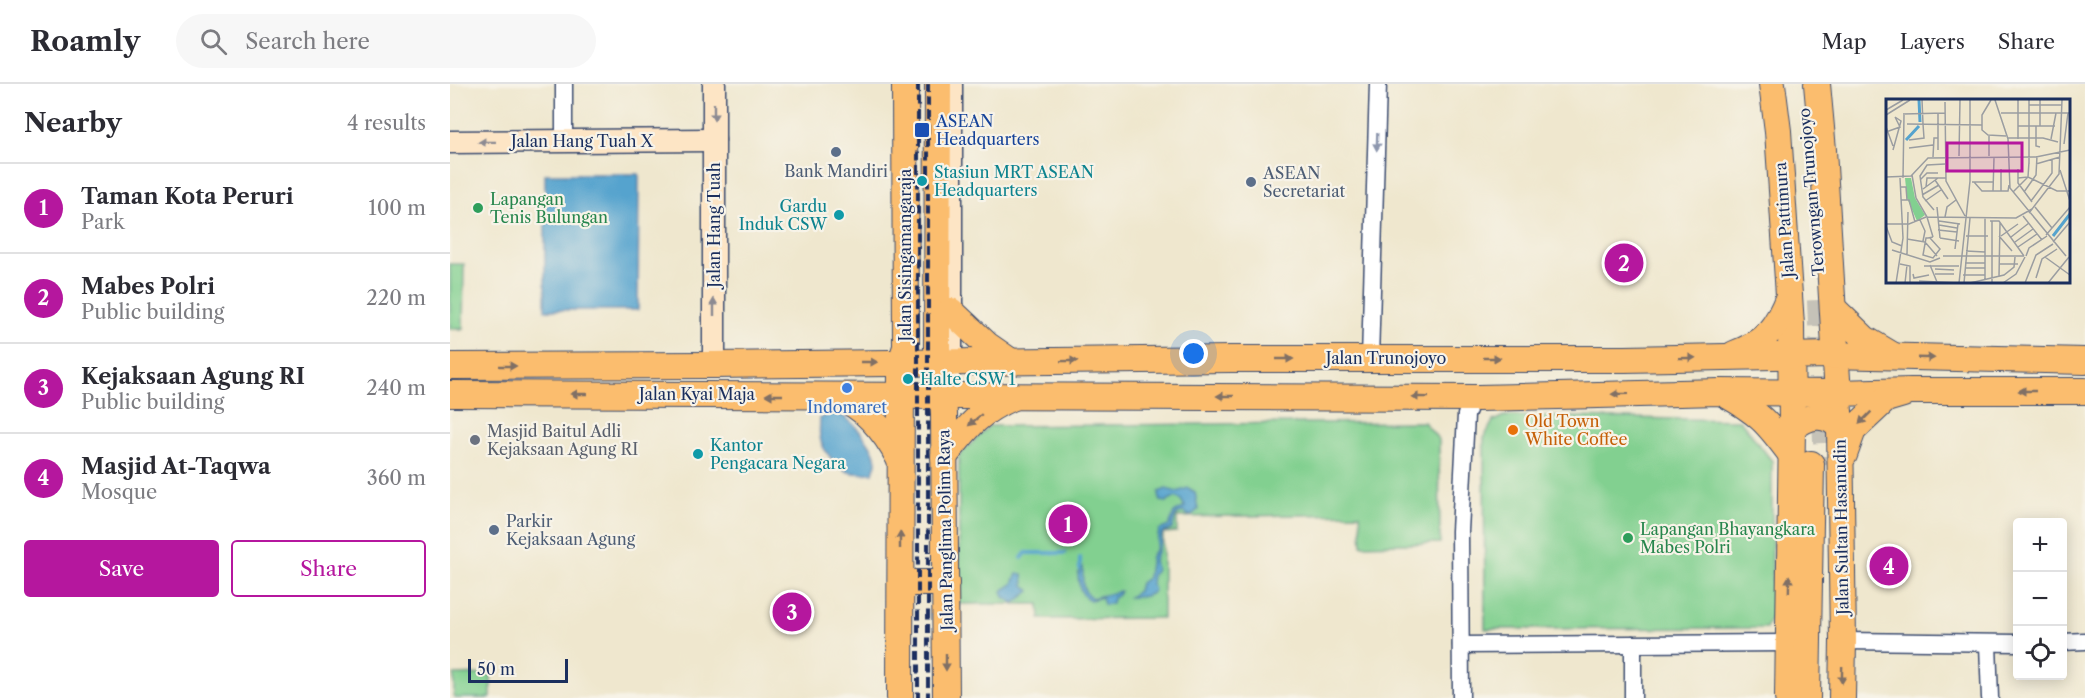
<!DOCTYPE html>
<meta charset="utf-8">
<style>
body{margin:0;font-family:"Libre Caslon Text",serif;background:#f7f7f7;color:#2b2b33}
.controls{position:absolute;right:18px;bottom:18px;display:grid;overflow:hidden;border-radius:6px;box-shadow:0 3px 15px #0003}
.controls button{width:54px;height:54px;display:grid;place-items:center;padding:0;border:0;border-bottom:2px solid #e1e1e2;background:#fff;color:#2b2b33;font:30px sans-serif}
.scale{position:absolute;left:18px;bottom:15px;width:100px;box-sizing:border-box;padding-left:6px;border:3px solid #1b2f5e;border-top:0;font-size:16px;line-height:21px;white-space:nowrap;color:#1b2f5e;-webkit-text-stroke:4px #f7f3e8;paint-order:stroke}
.you{position:absolute;left:744px;top:270px;width:21px;height:21px;margin:-15px;border:4px solid #fff;border-radius:50%;background:#1a73e8;box-shadow:0 0 0 9px #1a73e833}
.badge{display:grid;place-items:center;width:39px;height:39px;border-radius:50%;background:#b5179e;color:#fff;font-size:20px;font-weight:700}
.pin{position:absolute;translate:-50% -50%;border:3px solid #fff;box-shadow:0 2px 6px #0006}
.list{margin:0;padding:0;list-style:none}
h2{display:flex;justify-content:space-between;align-items:center;height:78px;margin:0;padding:0 24px;font-size:26px}
h2 small{font-size:20px;font-weight:400;color:#7c7c81}
.list li{display:grid;grid-template-columns:39px 1fr auto;gap:18px;align-items:center;box-sizing:border-box;height:90px;padding:0 24px;border-top:2px solid #e1e1e2}
.list b{display:block;font-size:22px;white-space:nowrap}
.list p{margin:0;font-size:20px;white-space:nowrap;color:#7c7c81}
.list em{font-size:20px;font-style:normal;color:#7c7c81}
.actions{display:flex;gap:12px;padding:18px 24px}
.actions a{flex:1;padding:14px 0;border:2px solid #b5179e;border-radius:6px;text-align:center;font-size:21px;color:#b5179e}
.actions .main{background:#b5179e;color:#fff}
.icon{flex:none;width:33px;height:33px;fill:none;stroke:currentColor;stroke-width:2;stroke-linecap:round;stroke-linejoin:round}
.map{position:relative;flex:none;width:1635px;height:614px;overflow:hidden}
header{display:flex;align-items:center;gap:36px;box-sizing:border-box;height:84px;padding:0 30px;background:#fff;border-bottom:2px solid #e1e1e2}
header strong{font-size:28px}
nav{display:flex;gap:33px;margin-inline-start:auto;font-size:21px}
.search{width:420px;height:54px;background:#f7f7f7;display:flex;align-items:center;gap:15px;box-sizing:border-box;padding:0 21px;border-radius:33px;color:#7c7c81;font-size:22px}
main{display:flex}
aside{flex:1;background:#fff}
.map>svg:first-child{display:block}
.green{fill:#82d090;stroke:#4e8077;stroke-width:1.5}
.water{fill:#55a3ce;stroke:#386996;stroke-width:1.5}
.lines{fill:none;stroke-linecap:round;stroke-linejoin:round}
.stream{stroke:#55a3ce;stroke-width:4}
.primary-tunnel{stroke:#c5c2b8;stroke-width:26;stroke-dasharray:26 13;stroke-linecap:butt}
.street-casing{stroke:#3b4b6f;stroke-width:19}
.secondary-casing{stroke:#3b4b6f;stroke-width:25}
.primary-casing{stroke:#3b4b6f;stroke-width:28}
.street{stroke:#fff;stroke-width:16}
.secondary{stroke:#fde5c5;stroke-width:22}
.primary{stroke:#fbbd6e;stroke-width:26}
.rail{stroke:#1b2f5e;stroke-width:4;stroke-dasharray:9 4.5;stroke-linecap:butt}
.oneway{fill:#8c8a92}
.oneway2{fill:#8d97ae}
.oneway3{fill:#806f65}
.transit-dot{fill:#1a4fb4;stroke:#f7f3e8;stroke-width:2}
.service-dot{fill:#5c6f8a;stroke:#f7f3e8;stroke-width:2}
.culture-dot{fill:#0f9aa8;stroke:#f7f3e8;stroke-width:2}
.leisure-dot{fill:#2e9e5b;stroke:#f7f3e8;stroke-width:2}
.shop-dot{fill:#3f7fe0;stroke:#f7f3e8;stroke-width:2}
.food-dot{fill:#e8710a;stroke:#f7f3e8;stroke-width:2}
.worship-dot{fill:#6b7280;stroke:#f7f3e8;stroke-width:2}
.labels{text-anchor:middle;stroke-width:4.5;stroke-linejoin:round;paint-order:stroke}
.transit-label{font-size:16px;fill:#164399;stroke:#f7f3e8;text-anchor:start}
.street-label{font-size:16px;fill:#1b2f5e;stroke:#f7f3e8}
.service-label{font-size:16px;fill:#4e5e75;stroke:#f7f3e8;text-anchor:start}
.culture-label{font-size:16px;fill:#0d838f;stroke:#f7f3e8;text-anchor:start}
.leisure-label{font-size:16px;fill:#27864d;stroke:#f7f3e8;text-anchor:start}
.shop-label{font-size:16px;fill:#366cbe;stroke:#f7f3e8}
.food-label{font-size:16px;fill:#c56008;stroke:#f7f3e8;text-anchor:start}
.worship-label{font-size:16px;fill:#5b616d;stroke:#f7f3e8;text-anchor:start}
.inset-river{fill:none;stroke:#55a3ce;stroke-width:3}
.inset-road{fill:none;stroke:#9a9da1;stroke-width:1.5}
.view{fill:#b5179e;fill-opacity:0.15;stroke:#b5179e;stroke-width:3}
.inset-edge{fill:none;stroke:#1b2f5e;stroke-width:3}
</style>
<header>
<strong>Roamly</strong>
<div class="search"><svg class="icon" aria-label="search" viewBox="0 0 24 24"><circle cx="10" cy="10" r="6"/><path d="M15 15l6 6"/></svg>Search here</div>
<nav><a>Map</a><a>Layers</a><a>Share</a></nav>
</header>
<main>
<aside>
<h2>Nearby<small>4 results</small></h2>
<ul class="list">
<li><span class="badge">1</span><div><b>Taman Kota Peruri</b><p>Park</p></div><em>100 m</em></li>
<li><span class="badge">2</span><div><b>Mabes Polri</b><p>Public building</p></div><em>220 m</em></li>
<li><span class="badge">3</span><div><b>Kejaksaan Agung RI</b><p>Public building</p></div><em>240 m</em></li>
<li><span class="badge">4</span><div><b>Masjid At-Taqwa</b><p>Mosque</p></div><em>360 m</em></li>
</ul>
<div class="actions"><a class="main">Save</a><a>Share</a></div>
</aside>
<div class="map">
<svg width="1635" height="614" viewBox="0 0 1635 614">
<rect width="100%" height="100%" fill="#f7f3e8"/>
<filter id="ink" filterUnits="userSpaceOnUse"><feTurbulence type="fractalNoise" baseFrequency=".0167" numOctaves="2"/><feDisplacementMap in="SourceGraphic" scale="12" xChannelSelector="R" yChannelSelector="G"/><feConvolveMatrix kernelMatrix="1 2 1 2 8 2 1 2 1" color-interpolation-filters="sRGB"/></filter>
<filter id="wash" filterUnits="userSpaceOnUse"><feTurbulence type="fractalNoise" baseFrequency=".008" numOctaves="4" result="noise"/><feDisplacementMap in="SourceGraphic" scale="24" xChannelSelector="R" yChannelSelector="G"/><feGaussianBlur stdDeviation="1.35" result="paint"/><feColorMatrix in="noise" values="0 0 0 0 0 0 0 0 0 0 0 0 0 0 0 0 0 1.4 0 .05"/><feComposite in="paint" operator="in"/></filter>
<g filter="url(#wash)">
<rect width="100%" height="100%" fill="#efe7ce"/>
<g class="green">
<polygon points="0,180 14,180 13,245 0,245"/>
<polygon points="1054,332 1290,336 1322,377 1322,531 1316,544 1035,545 1034,354 1043,337"/>
<polygon points="974,338 989,356 990,459 912,461 910,430 727,433 727,448 713,449 713,534 590,535 589,520 509,520 509,372 539,342"/>
<polygon points="41,590 41,614 4,614 4,591"/>
</g>
<g class="water">
<polygon points="95,90 189,90 188,226 95,226"/>
<path d="M385,329C400,332 427,363 426,380C426,380 423,388 423,389C417,389 410,390 404,389C390,388 372,367 370,353C369,347 370,340 370,334Z"/>
<path d="M738,404L745,408L748,426L740,432L733,428C722,430 725,438 722,445L712,449L711,458L704,476L706,486L702,492L701,499L704,506C699,514 688,513 679,513L688,507L690,499L698,493L701,472L706,465L709,446L719,442L724,429L735,423L731,416L726,413L717,418L710,417L709,408L716,405L727,408Z"/>
<path d="M633,483C633,496 630,506 642,514L670,507L668,511L663,514L662,519L654,521L652,513L640,516C629,511 629,500 628,490Z"/>
<polygon points="567,490 573,490 574,501 580,507 564,519 554,513 552,507 563,500"/>
</g>
<g class="lines">
<g class="stream">
<polyline points="572,474 576,469 615,469"/>
<polyline points="630,474 630,485"/>
</g>
</g>
</g>
<g filter="url(#ink)">
<g class="lines">
<polyline class="primary-tunnel" points="1370,216 1377,381"/>
<g class="street-casing">
<g id="street">
<polyline points="114,0 114,56"/>
<polyline points="920,275 928,0"/>
<polyline points="1393,557 1568,559"/>
<polyline points="1612,558 1635,557"/>
<polyline points="1538,560 1540,614"/>
<polyline points="1011,561 1338,559"/>
<polyline points="1011,614 1010,447 1016,331 1020,321 1028,314"/>
<polyline points="1183,614 1183,560"/>
</g>
</g>
<g class="secondary-casing">
<g id="secondary">
<polyline points="0,58 264,56"/>
<polyline points="264,281 264,0"/>
<polyline points="497,295 501,278 501,0"/>
</g>
</g>
<g class="primary-casing">
<g id="primary">
<path d="M488,0L487,263C488,286 493,307 494,330L496,614"/>
<polyline points="1322,0 1328,47 1341,241 1342,345 1338,614"/>
<polyline points="1367,0 1373,66 1390,344 1393,557 1392,614"/>
<polyline points="1384,225 1415,255 1442,271"/>
<polyline points="501,227 537,261 560,277"/>
<path d="M1284,270C1316,258 1327,243 1339,212"/>
<polyline points="0,282 264,281 781,275 1175,275 1379,271 1635,277"/>
<polyline points="0,310 1028,314 1270,308 1388,309 1461,307 1635,307"/>
<path d="M1275,310C1309,329 1317,338 1340,369"/>
<path d="M386,312C415,322 436,349 450,376"/>
<path d="M1342,345C1357,331 1376,327 1390,344"/>
<polyline points="1394,371 1403,346 1436,315 1453,310"/>
<path d="M494,373C517,344 528,328 563,313"/>
<polyline points="451,499 496,499"/>
<polyline points="450,614 451,278 456,263 455,0"/>
<polyline points="1357,614 1361,380"/>
</g>
</g>
<use href="#street" class="street"/>
<use href="#secondary" class="secondary"/>
<use href="#primary" class="primary"/>
<g class="rail">
<polyline points="468,0 468,614"/>
<polyline points="478,0 478,614"/>
</g>
</g>
<defs><path id="oneway-solid" d="M-6-.8H1V-3.2L6.5 0L1 3.2V.8H-6Z" transform="scale(1.5)"/></defs>
<g class="oneway">
<use href="#oneway-solid" transform="translate(264 28) rotate(90)"/>
<use href="#oneway-solid" transform="translate(37 58) rotate(179)"/>
<use href="#oneway-solid" transform="translate(264 223) rotate(-90)"/>
</g>
<use class="oneway2" href="#oneway-solid" transform="translate(927 58) rotate(92)"/>
<g class="oneway3">
<use href="#oneway-solid" transform="translate(1042 274)"/>
<use href="#oneway-solid" transform="translate(1237 274) rotate(-1)"/>
<use href="#oneway-solid" transform="translate(1476 274) rotate(2)"/>
<use href="#oneway-solid" transform="translate(835 275)"/>
<use href="#oneway-solid" transform="translate(619 277) rotate(-1)"/>
<use href="#oneway-solid" transform="translate(419 278)"/>
<use href="#oneway-solid" transform="translate(58 282)"/>
<use href="#oneway-solid" transform="translate(1577 307) rotate(-180)"/>
<use href="#oneway-solid" transform="translate(129 310) rotate(-180)"/>
<use href="#oneway-solid" transform="translate(1170 310) rotate(179)"/>
<use href="#oneway-solid" transform="translate(324 311) rotate(-180)"/>
<use href="#oneway-solid" transform="translate(775 312) rotate(-180)"/>
<use href="#oneway-solid" transform="translate(970 313) rotate(-179)"/>
<use href="#oneway-solid" transform="translate(1415 334) rotate(135)"/>
<use href="#oneway-solid" transform="translate(525 336) rotate(139)"/>
<use href="#oneway-solid" transform="translate(450 456) rotate(-90)"/>
<use href="#oneway-solid" transform="translate(1339 500) rotate(-89)"/>
<use href="#oneway-solid" transform="translate(496 578) rotate(90)"/>
<use href="#oneway-solid" transform="translate(1392 591) rotate(91)"/>
</g>
</g>
<rect class="transit-dot" x="464" y="38" width="16" height="16" rx="3"/>
<g class="service-dot">
<circle cx="386" cy="68" r="6"/>
<circle cx="801" cy="98" r="6"/>
<circle cx="44" cy="446" r="6"/>
</g>
<g class="culture-dot">
<circle cx="472" cy="97" r="6"/>
<circle cx="389" cy="131" r="6"/>
<circle cx="458" cy="295" r="6"/>
<circle cx="248" cy="370" r="6"/>
</g>
<g class="leisure-dot">
<circle cx="28" cy="124" r="6"/>
<circle cx="1178" cy="454" r="6"/>
</g>
<circle class="shop-dot" cx="397" cy="304" r="6"/>
<circle class="food-dot" cx="1063" cy="346" r="6"/>
<circle class="worship-dot" cx="25" cy="356" r="6"/>
<g class="labels">
<g class="transit-label">
<text x="486" y="43">ASEAN<tspan x="486" dy="18">Headquarters</tspan></text>
</g>
<g class="street-label">
<text x="132" y="63">Jalan Hang Tuah X</text>
<text transform="translate(1361 108) rotate(-95)" y="6">Terowngan Trunojoyo</text>
<text transform="translate(1334 136) rotate(-94)" y="6">Jalan Pattimura</text>
<text transform="translate(264 141) rotate(-90)" y="6">Jalan Hang Tuah</text>
<text transform="translate(455 171) rotate(-90)" y="6">Jalan Sisingamangaraja</text>
<text x="936" y="280">Jalan Trunojoyo</text>
<text x="247" y="316">Jalan Kyai Maja</text>
<text transform="translate(1391 443) rotate(-91)" y="6">Jalan Sultan Hasanudin</text>
<text transform="translate(495 446) rotate(-91)" y="6">Jalan Panglima Polim Raya</text>
</g>
<g class="service-label">
<text x="386" y="93" text-anchor="middle">Bank Mandiri</text>
<text x="813" y="95">ASEAN<tspan x="813" dy="18">Secretariat</tspan></text>
<text x="56" y="443">Parkir<tspan x="56" dy="18">Kejaksaan Agung</tspan></text>
</g>
<g class="culture-label">
<text x="484" y="94">Stasiun MRT ASEAN<tspan x="484" dy="18">Headquarters</tspan></text>
<text x="377" y="128" text-anchor="end">Gardu<tspan x="377" dy="18">Induk CSW</tspan></text>
<text x="470" y="301">Halte CSW 1</text>
<text x="260" y="367">Kantor<tspan x="260" dy="18">Pengacara Negara</tspan></text>
</g>
<g class="leisure-label">
<text x="40" y="121">Lapangan<tspan x="40" dy="18">Tenis Bulungan</tspan></text>
<text x="1190" y="451">Lapangan Bhayangkara<tspan x="1190" dy="18">Mabes Polri</tspan></text>
</g>
<g class="shop-label">
<text x="397" y="329">Indomaret</text>
</g>
<g class="food-label">
<text x="1075" y="343">Old Town<tspan x="1075" dy="18">White Coffee</tspan></text>
</g>
<g class="worship-label">
<text x="37" y="353">Masjid Baitul Adli<tspan x="37" dy="18">Kejaksaan Agung RI</tspan></text>
</g>
</g>
<g transform="translate(1436 15)">
<rect width="184" height="184" fill="#efe7ce"/>
<path d="M19,79H25L29,99L39,116L31,122L21,99Z" fill="#82d090"/>
<path class="inset-river" d="M33,1L34,23M20,41L33,27M167,137L184,115"/>
<path class="inset-road" d="M36,1L37,25M105,1L96,16V31L102,36L120,37M109,1L122,40L124,89L180,157M143,1V65M154,1V27M59,3L60,82L79,117M143,6H176M0,11L17,1M115,14H184M17,15L59,14M0,16L24,1M21,25L96,26M132,27H169M150,27V47L154,48M0,28L7,47M0,33L14,28L9,18M103,37V57M84,39V1M122,39H157L172,43M132,40V1M165,40L170,14M23,41L38,39L37,25M178,45L182,14M23,49L47,46M7,51L15,22L9,18M52,51V14M73,57L74,1M47,58L48,39H52M150,65L174,58M132,70V84L146,103M174,71L184,102M26,76L30,99L41,118M0,78L25,77L42,59L150,58L184,51M17,79L18,16M132,79L142,78L171,92H184M34,81L41,74H52M49,81L62,100M86,83H107M88,83L96,92H122L123,86M14,88H20L21,101M40,88L41,79H60M37,90L52,79M107,92L108,59M115,92V70M127,93L142,78L143,63M138,93L150,76L151,57M36,96L53,86M15,101H23L29,123M39,102L55,91M145,102L166,74V60M51,108L54,139M149,108L166,129M48,111L37,98L34,77L41,66L59,65M143,114L173,75L176,1M137,117L156,141M41,118L47,138M41,118L130,119L146,110M59,118L61,108L70,101M99,119V181M34,121L39,132L37,142M53,122L74,125M104,122H113L138,157M106,122V184M0,125H23L40,118M53,126L71,129M0,127L6,143L16,147M52,131L71,133M160,136L184,108M80,137H102M113,137L126,152M115,137L132,125M125,138L143,124M44,139L54,150L47,159L37,156L40,139H42L47,138M54,139L73,142M21,140L39,143M39,143L51,157M129,143L147,130M167,143L184,123M132,148L151,135M69,150L72,125M6,151L44,163L54,159M80,152L99,153M21,155L22,113M57,157H138M140,157L143,149L161,137M159,158L184,176M79,164H99M14,165L24,167V184M113,165H132M44,166L51,183M38,167H73M79,169H99M49,170L68,171M27,175L28,179L43,176M49,175H68M77,176H99M113,178L114,124M150,179L156,160L171,150M33,182L72,184M10,184L17,139L14,79M19,184L21,166M73,184L84,82V36M78,184L84,119M84,184L118,176L128,168L129,158M117,184L130,175L139,158M139,184L150,156L167,145M162,184L183,158"/>
<path class="view" d="M61,44H136V72H61Z"/>
<rect width="184" height="184" class="inset-edge"/>
</g>
</svg>
<div class="controls">
<button>+</button>
<button>−</button>
<button><svg class="icon" aria-label="locate" viewBox="0 0 24 24"><circle cx="12" cy="12" r="6"/><path d="M12 2v4M12 18v4M2 12h4M18 12h4"/></svg></button>
</div>
<div class="scale">50 m</div>
<div class="you"></div>
<div class="pin badge" style="left:618px;top:440px">1</div>
<div class="pin badge" style="left:1174px;top:179px">2</div>
<div class="pin badge" style="left:342px;top:528px">3</div>
<div class="pin badge" style="left:1439px;top:482px">4</div>
</div>
</main>
